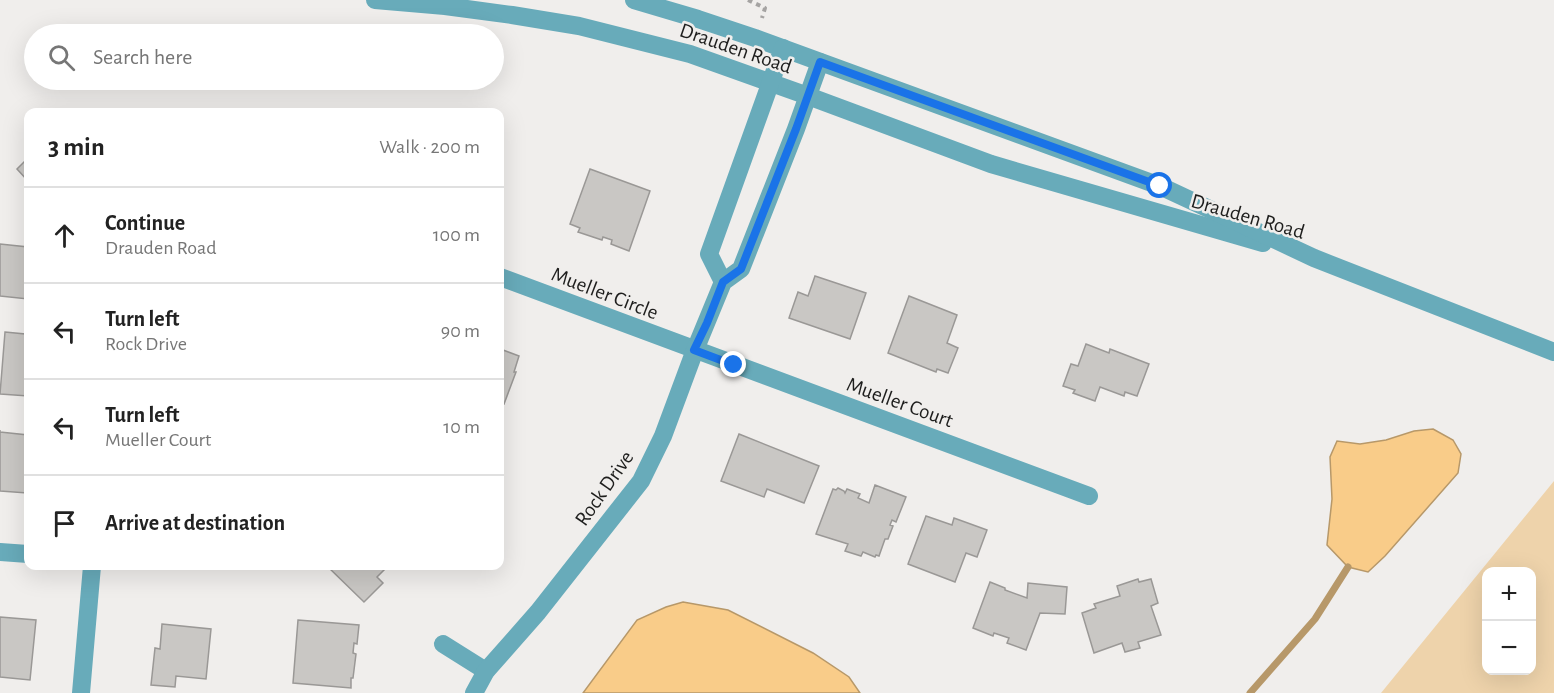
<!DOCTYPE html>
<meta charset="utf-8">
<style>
body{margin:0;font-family:"Alegreya Sans",sans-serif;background:#f6f6f6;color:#222}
.controls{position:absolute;right:18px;bottom:18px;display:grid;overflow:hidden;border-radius:12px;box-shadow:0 6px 24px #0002}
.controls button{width:54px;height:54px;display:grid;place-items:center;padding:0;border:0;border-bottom:2px solid #e0e0e0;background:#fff;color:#222;font:30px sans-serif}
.stop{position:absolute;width:18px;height:18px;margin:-14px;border:4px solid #1a73e8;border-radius:50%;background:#fff}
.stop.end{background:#1a73e8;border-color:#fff;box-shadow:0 2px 6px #0008}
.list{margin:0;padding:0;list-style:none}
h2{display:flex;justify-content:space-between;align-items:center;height:78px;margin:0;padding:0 24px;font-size:26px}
h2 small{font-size:20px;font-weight:400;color:#767676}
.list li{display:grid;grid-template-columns:39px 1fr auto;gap:18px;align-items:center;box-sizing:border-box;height:96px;padding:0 24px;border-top:2px solid #e0e0e0}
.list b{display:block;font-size:22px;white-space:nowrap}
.list p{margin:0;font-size:20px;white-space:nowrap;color:#767676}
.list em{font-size:20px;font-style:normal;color:#767676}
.icon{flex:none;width:33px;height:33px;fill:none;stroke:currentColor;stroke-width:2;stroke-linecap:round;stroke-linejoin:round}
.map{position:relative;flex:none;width:1554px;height:693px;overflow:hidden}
.search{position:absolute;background:#fff;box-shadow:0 6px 24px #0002;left:24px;top:24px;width:480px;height:66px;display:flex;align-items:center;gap:15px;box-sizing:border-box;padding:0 21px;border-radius:33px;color:#767676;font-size:22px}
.panel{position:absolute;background:#fff;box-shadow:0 6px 24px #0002;left:24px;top:108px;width:480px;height:462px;border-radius:12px}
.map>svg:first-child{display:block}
.green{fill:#eed3ab;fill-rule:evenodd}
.water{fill:#f9cc89;stroke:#b79869;stroke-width:1.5}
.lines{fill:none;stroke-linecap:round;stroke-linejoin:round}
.stream{stroke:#b79869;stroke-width:7}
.building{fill:#c9c7c4;stroke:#9a9896;stroke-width:1.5}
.path{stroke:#a5a3a2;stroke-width:4;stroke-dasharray:4.5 4.5;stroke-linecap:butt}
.minor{stroke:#68abba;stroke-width:18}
.route{stroke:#1a73e8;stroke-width:8}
.labels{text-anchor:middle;stroke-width:5;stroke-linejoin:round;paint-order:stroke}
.street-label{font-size:21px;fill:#1e1e1d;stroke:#f0eeec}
</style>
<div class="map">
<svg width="1554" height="693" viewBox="0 0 1554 693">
<rect width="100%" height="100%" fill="#f0eeec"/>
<path class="green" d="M1554,481V693H1381ZM1486,572H1532V670H1486Z"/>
<g class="water">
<polygon points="1433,429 1453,440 1461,454 1458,473 1385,556 1368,572 1348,567 1327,545 1332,499 1330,457 1337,441 1360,444 1386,440 1414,431"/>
<polygon points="683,602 728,610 813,653 849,677 860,693 583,693 637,620 666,607"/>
</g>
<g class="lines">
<polyline class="stream" points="1250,693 1315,619 1348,567"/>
</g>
<g class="building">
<polygon points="28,158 28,181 17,169"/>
<polygon points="590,169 650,191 629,251 611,244 612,240 603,237 602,240 578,232 580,228 570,224"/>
<polygon points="0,244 28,247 28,299 0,296"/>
<polygon points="815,276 866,293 850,339 789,318 798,292 808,296"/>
<polygon points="909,296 957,315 947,343 958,348 948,373 937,369 936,372 888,353"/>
<polygon points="5,332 25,334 25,337 28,337 28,396 0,394"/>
<polygon points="1086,344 1109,353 1110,349 1149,364 1137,396 1125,392 1124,396 1100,387 1095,401 1073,393 1075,390 1063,386 1071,364 1078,366"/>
<polygon points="503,350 519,356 514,372 516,372 504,404 500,403 500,353 501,354"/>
<polygon points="0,430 0,432 28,435 28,470 27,493 0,491"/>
<polygon points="739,434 819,466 804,503 767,489 764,497 721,481"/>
<polygon points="875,485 906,497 896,522 892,520 890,525 893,526 888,539 885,539 879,556 876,555 875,557 863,552 861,556 845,551 848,544 816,534 833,489 836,490 838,488 844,491 845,493 847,489 860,494 858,498 869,503"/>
<polygon points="926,516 952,525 954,518 987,530 977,557 966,553 955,582 908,564"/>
<polygon points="327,566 388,566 377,577 383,583 364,602"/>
<polygon points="1138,579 1139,582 1151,579 1158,603 1151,606 1161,635 1138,642 1140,648 1125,652 1122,643 1094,653 1082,613 1096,608 1094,604 1120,596 1117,586"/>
<polygon points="990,582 1005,588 1005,590 1027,598 1028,583 1067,587 1065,614 1040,613 1026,650 1007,643 1009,638 994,633 993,636 973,628"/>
<polygon points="0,617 36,620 30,680 0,677"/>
<polygon points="298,620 359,625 357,644 354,643 353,653 356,654 353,678 351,678 351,688 293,683"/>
<polygon points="162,624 211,629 206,679 176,676 175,687 151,685 155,648 160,649"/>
</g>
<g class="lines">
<polyline class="path" points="748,0 765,8 762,18"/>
<g class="minor">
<polyline points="375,0 445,6 512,15 579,26 690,54 808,96 991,164 1263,243"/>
<polyline points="634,0 698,19 755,38 1160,186 1314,258 1554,352"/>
<polyline points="500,277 1089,496"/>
<polyline points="723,282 709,254 783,48"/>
<polyline points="0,552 28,554"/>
<polyline points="443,644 486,671"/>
<polyline points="81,693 92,566"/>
<polyline points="474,693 486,671 538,612 641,481 663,436 695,350 723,282 741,269 796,129 820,62"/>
</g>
</g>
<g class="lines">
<polyline class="route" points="734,365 694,350 707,323 723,282 741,269 796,129 820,62 1160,186"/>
</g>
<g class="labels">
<g class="street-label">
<text transform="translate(736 48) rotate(19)" y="7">Drauden Road</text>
<text transform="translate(1248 216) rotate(16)" y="7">Drauden Road</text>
<text transform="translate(605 293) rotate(21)" y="7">Mueller Circle</text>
<text transform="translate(900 402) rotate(20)" y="7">Mueller Court</text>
<text transform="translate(604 488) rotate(-55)" y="7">Rock Drive</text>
</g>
</g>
</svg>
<div class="controls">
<button>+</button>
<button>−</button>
</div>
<div class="stop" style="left:1160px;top:186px"></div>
<div class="stop end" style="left:734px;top:365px"></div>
<div class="search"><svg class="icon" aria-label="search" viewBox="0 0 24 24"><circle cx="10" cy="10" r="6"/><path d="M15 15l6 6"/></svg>Search here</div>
<section class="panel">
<h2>3 min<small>Walk · 200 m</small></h2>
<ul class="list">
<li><svg class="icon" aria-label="ahead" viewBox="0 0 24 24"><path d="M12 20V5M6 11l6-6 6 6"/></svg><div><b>Continue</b><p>Drauden Road</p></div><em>100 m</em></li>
<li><svg class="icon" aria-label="left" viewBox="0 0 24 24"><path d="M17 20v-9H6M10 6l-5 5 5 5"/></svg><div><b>Turn left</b><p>Rock Drive</p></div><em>90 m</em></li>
<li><svg class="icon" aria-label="left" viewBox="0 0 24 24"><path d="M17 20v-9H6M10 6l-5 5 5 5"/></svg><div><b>Turn left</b><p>Mueller Court</p></div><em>10 m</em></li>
<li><svg class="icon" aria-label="arrive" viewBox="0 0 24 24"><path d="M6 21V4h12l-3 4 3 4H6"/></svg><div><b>Arrive at destination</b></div></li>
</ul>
</section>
</div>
